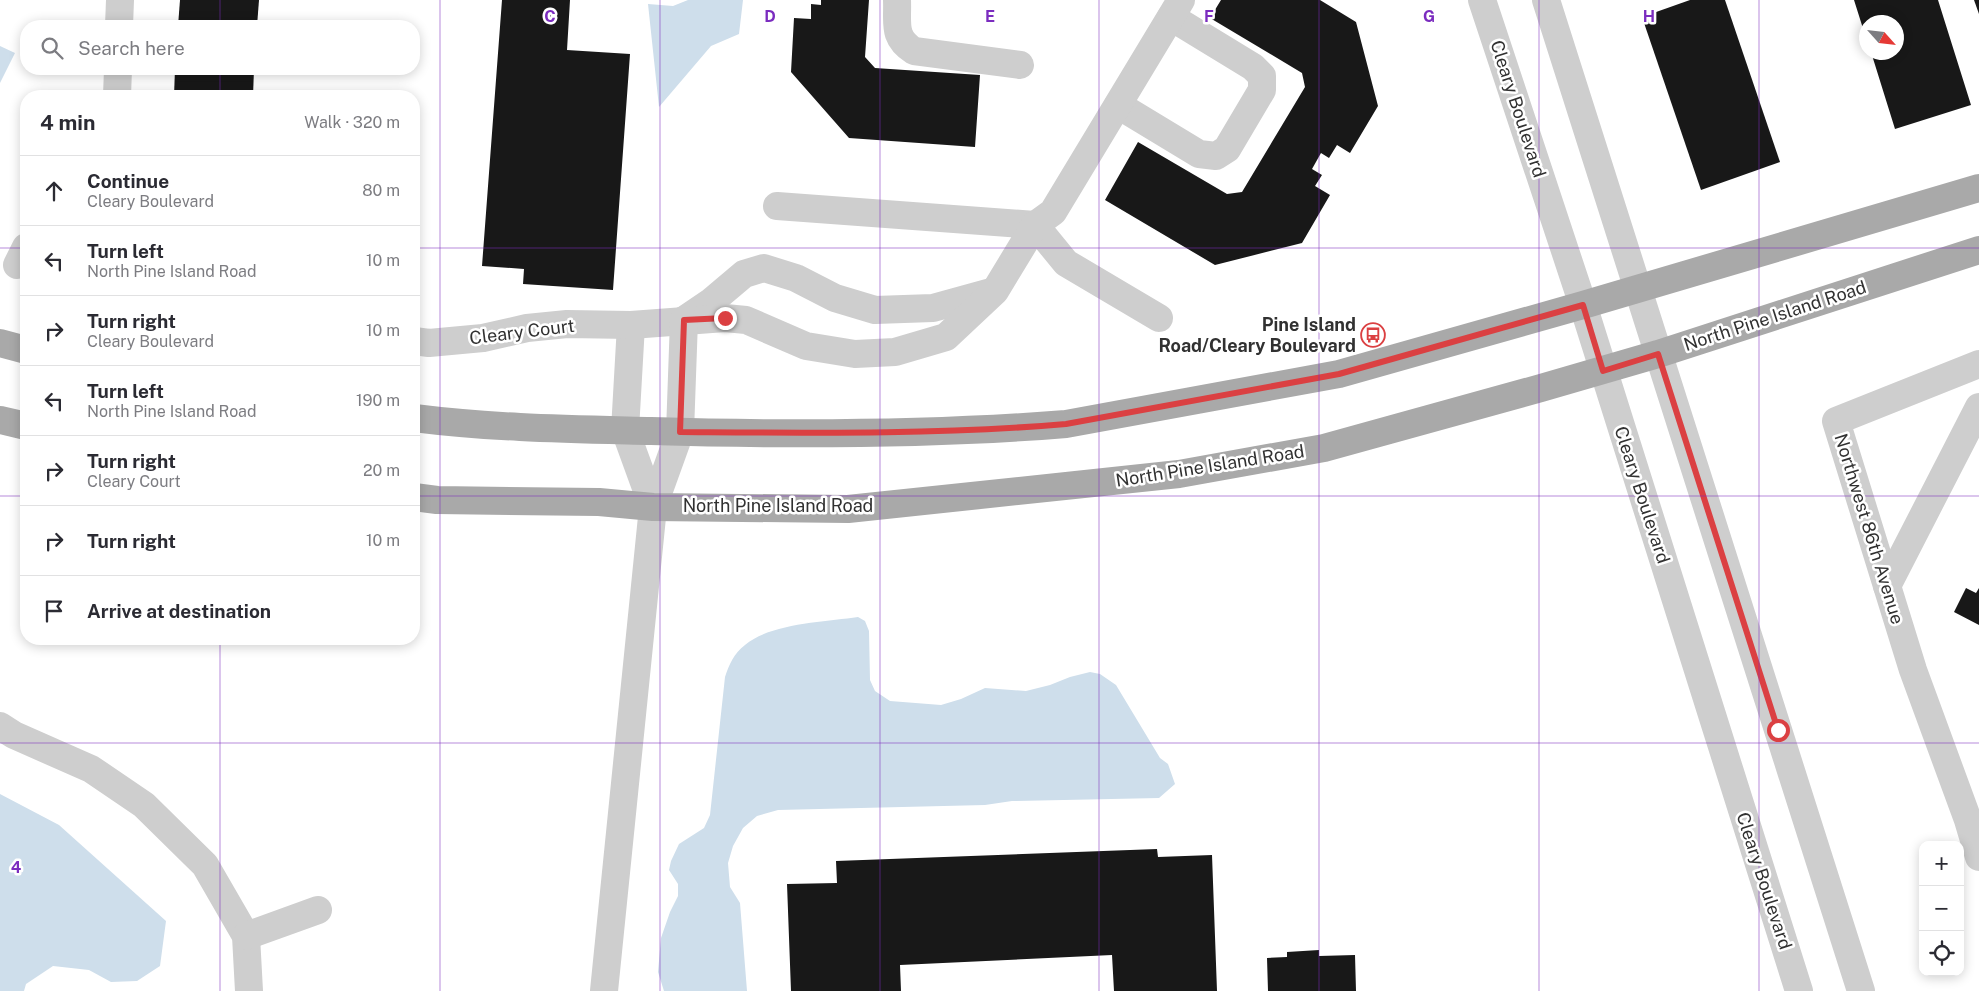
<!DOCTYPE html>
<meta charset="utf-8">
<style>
body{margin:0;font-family:"Public Sans",sans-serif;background:#f2f2f3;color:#2b2b33}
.controls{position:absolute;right:15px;bottom:15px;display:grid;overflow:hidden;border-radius:10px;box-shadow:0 2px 12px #0003}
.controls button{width:45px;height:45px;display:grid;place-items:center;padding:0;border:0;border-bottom:1px solid #e1e1e2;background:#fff;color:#2b2b33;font:25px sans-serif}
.compass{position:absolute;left:1859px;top:15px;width:45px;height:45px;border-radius:50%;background:#fff;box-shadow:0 2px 12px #0003;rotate:117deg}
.stop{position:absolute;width:15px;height:15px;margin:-11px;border:4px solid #db4042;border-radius:50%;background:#fff}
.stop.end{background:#db4042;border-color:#fff;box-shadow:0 1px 5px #0008}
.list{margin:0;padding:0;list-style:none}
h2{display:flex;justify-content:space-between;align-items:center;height:65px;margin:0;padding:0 20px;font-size:21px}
h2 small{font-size:16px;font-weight:400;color:#7c7c81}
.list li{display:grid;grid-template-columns:32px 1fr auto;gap:15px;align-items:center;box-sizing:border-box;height:70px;padding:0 20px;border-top:1px solid #e1e1e2}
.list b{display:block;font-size:19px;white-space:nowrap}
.list p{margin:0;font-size:16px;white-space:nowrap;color:#7c7c81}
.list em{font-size:16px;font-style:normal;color:#7c7c81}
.icon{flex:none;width:28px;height:28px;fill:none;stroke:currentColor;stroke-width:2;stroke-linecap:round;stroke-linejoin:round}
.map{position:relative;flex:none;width:1979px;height:991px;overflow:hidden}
.search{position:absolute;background:#fff;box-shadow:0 2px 12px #0003;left:20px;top:20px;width:400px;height:55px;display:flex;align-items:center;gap:12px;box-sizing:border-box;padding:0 18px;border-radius:20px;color:#7c7c81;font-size:19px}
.panel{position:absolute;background:#fff;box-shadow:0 2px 12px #0003;left:20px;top:90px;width:400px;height:555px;border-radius:20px}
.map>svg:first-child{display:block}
.water{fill:#cedeeb}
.building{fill:#181818}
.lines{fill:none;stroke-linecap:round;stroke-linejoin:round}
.minor{stroke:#cecece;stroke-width:28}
.major{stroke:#a9a9a9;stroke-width:28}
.route{stroke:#db4042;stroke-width:6}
.grid{fill:none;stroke:#7b2cbf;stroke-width:1;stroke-opacity:0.55}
.labels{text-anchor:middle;stroke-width:5;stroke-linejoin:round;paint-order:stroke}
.street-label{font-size:18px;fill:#313131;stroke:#fff}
.poi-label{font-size:18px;font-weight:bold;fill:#313131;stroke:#fff;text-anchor:end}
.grid-label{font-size:16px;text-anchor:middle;font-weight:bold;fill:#7b2cbf;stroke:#fff;stroke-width:5;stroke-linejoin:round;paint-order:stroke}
</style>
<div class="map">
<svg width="1979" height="991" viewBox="0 0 1979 991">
<rect width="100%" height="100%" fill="#fff"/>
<g class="water">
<polygon points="688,0 743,0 739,34 711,46 659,107 648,4 673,6"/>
<polygon points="0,46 15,53 0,83"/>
<path d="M858,617L865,621L869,631L870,680L875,691L890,701L941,705L961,699L985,688L1026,691L1050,685L1070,677L1090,672L1100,674L1116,685L1160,758L1168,764L1175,784L1159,798L1012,801L985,805L778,810L757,816L743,828L733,846L728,863L730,887L740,903L747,991H664L658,972L661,938L670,912L678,896V884L669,870L671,861L679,844L704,828L710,815L725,677C729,665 734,653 745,645C771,623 825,622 858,617Z"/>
<polygon points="0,794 59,825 166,921 160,966 137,981 111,982 89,970 53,966 26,984 24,991 0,991"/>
</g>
<g class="building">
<polygon points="180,0 259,0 257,26 178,26"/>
<polygon points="502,0 570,0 567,50 630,54 613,290 523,284 524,269 482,266"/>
<polygon points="821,0 869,0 865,57 875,68 980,75 975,147 849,138 791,72 794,18 811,19 811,4 821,5"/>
<polygon points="1221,0 1320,0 1356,22 1378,106 1350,153 1337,145 1329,158 1321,153 1312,169 1322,175 1315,186 1330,195 1302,243 1215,265 1105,200 1138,142 1227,194 1242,192 1305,87 1302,73 1210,18"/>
<polygon points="1690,0 1725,0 1780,162 1701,190 1642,17"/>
<polygon points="1854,0 1938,0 1971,105 1895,129 1871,52 1896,52 1896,22 1866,22 1866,38"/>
<polygon points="1974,0 1979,0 1979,14"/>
<polygon points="175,69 254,69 253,96 174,96"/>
<polygon points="1966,588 1976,593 1979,588 1979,625 1954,612"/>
<polygon points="1157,849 1158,857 1212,855 1217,991 1114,991 1112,955 900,965 901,991 791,991 787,884 837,883 836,861"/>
<polygon points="1319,950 1319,956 1355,955 1356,991 1268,991 1267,958 1287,957 1287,952"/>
</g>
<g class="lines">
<g class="minor">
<path d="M897,0C898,23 892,37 914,51L1020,65"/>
<polyline points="1482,0 1583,305 1799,991"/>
<polyline points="1546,0 1861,991"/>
<polyline points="119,26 120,0"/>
<polyline points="117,96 118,69"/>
<polyline points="1118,105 1199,154 1216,156 1227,149 1262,90 1262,76 1253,67 1171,17"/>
<polyline points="777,206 1035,225 1066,263 1159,318"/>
<polyline points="17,265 26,247"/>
<polyline points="684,320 712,301 744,274 764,268 796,278 835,298 875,310 933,308 991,292"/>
<polyline points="631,325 625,430 653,507"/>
<polyline points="414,341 429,343 483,338 527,328 567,324 631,325 725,318 746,320 806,346 855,354 895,352 946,337 995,291 1035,225 1053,212 1181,0"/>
<polyline points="1979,364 1836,421 1913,670 1968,820 1979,857"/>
<polyline points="1887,586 1979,407"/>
<polyline points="0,726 14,735 91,769 144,805 205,865 246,936 249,991"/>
<polyline points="246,936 318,910"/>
<polyline points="604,991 653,507 680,432 684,320"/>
</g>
<g class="major">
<polyline points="0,343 26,350"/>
<path d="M414,418C492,428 572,429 651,431C789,435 928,435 1066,424L1339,374L1583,305L1979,188"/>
<polyline points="0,420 26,426"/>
<polyline points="414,497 437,500 599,502 653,507 848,509 1179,474 1324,448 1541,388 1658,354 1979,250"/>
</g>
</g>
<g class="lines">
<path class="route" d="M725,318L684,320L680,432C808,433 937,435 1066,424L1339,374L1583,305L1603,371L1658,354L1778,730"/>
</g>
<path class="grid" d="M220,0V26M440,0V991M660,0V991M880,0V991M1099,0V991M1319,0V991M1539,0V991M1759,0V991M220,69V96M0,248H26M414,248H1979M0,496H26M414,496H1979M220,639V991M0,743H1979"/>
<defs>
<g id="bus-ring" transform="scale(1.25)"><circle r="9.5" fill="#fff" stroke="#db4042" stroke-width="1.5"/><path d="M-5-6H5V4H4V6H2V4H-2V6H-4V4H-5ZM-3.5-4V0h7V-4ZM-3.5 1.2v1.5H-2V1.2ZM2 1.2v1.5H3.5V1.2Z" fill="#db4042"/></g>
</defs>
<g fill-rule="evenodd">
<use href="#bus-ring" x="1373" y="335"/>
</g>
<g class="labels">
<g class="street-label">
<text transform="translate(1518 109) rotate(72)" y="6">Cleary Boulevard</text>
<text transform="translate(1775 316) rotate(-18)" y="6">North Pine Island Road</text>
<text transform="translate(522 332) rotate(-7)" y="6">Cleary Court</text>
<text transform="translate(1210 466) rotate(-9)" y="6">North Pine Island Road</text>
<text transform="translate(1642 495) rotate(72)" y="6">Cleary Boulevard</text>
<text x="778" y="512">North Pine Island Road</text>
<text transform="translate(1869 529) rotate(73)" y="6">Northwest 86th Avenue</text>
<text transform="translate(1764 881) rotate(72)" y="6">Cleary Boulevard</text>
</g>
<g class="poi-label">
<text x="1356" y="331">Pine Island<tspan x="1356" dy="21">Road/Cleary Boulevard</tspan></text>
</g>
</g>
<g class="grid-label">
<text x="550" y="22">C</text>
<text x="770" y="22">D</text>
<text x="990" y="22">E</text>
<text x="1209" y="22">F</text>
<text x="1429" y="22">G</text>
<text x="1649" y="22">H</text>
<text x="16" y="873">4</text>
</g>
</svg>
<div class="controls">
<button>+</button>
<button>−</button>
<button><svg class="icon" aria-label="locate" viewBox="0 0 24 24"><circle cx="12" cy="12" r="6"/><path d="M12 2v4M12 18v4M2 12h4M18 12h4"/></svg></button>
</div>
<svg class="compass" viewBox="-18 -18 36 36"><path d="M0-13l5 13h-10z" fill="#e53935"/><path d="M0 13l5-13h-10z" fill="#7c7c81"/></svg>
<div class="stop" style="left:1778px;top:730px"></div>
<div class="stop end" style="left:725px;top:318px"></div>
<div class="search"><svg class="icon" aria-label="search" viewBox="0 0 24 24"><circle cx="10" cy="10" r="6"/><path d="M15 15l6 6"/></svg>Search here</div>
<section class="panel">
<h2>4 min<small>Walk · 320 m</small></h2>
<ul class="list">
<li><svg class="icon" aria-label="ahead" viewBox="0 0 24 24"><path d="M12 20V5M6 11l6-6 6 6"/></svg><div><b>Continue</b><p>Cleary Boulevard</p></div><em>80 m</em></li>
<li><svg class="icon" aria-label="left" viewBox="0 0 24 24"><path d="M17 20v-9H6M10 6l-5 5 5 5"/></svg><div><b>Turn left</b><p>North Pine Island Road</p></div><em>10 m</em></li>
<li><svg class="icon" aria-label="right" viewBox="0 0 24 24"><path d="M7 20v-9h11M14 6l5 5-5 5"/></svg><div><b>Turn right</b><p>Cleary Boulevard</p></div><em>10 m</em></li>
<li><svg class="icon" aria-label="left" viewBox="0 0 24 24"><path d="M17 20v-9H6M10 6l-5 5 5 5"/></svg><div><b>Turn left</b><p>North Pine Island Road</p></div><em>190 m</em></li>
<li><svg class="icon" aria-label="right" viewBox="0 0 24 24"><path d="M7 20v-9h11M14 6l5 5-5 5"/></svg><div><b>Turn right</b><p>Cleary Court</p></div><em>20 m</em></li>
<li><svg class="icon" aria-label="right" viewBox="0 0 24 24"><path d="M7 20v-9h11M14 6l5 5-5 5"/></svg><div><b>Turn right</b></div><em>10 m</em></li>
<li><svg class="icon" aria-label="arrive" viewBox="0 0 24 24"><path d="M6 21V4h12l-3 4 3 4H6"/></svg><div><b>Arrive at destination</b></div></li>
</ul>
</section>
</div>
